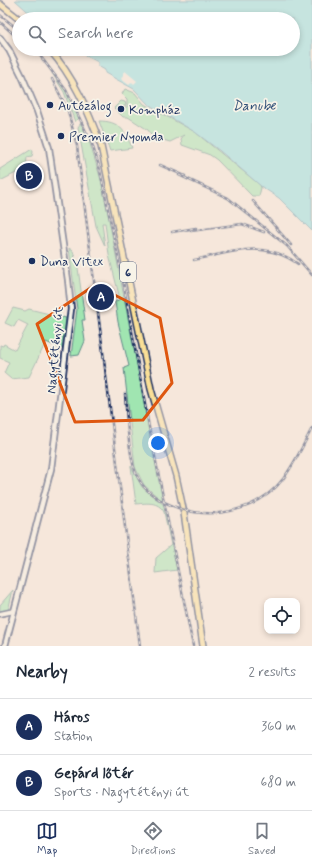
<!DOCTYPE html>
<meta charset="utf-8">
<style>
body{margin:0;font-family:Mynerve,sans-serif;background:#f6f6f7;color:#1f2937}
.controls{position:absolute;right:12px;bottom:12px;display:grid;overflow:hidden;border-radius:8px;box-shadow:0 2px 6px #0003}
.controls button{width:36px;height:36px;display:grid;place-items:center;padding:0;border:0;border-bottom:1px solid #e0e1e3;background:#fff;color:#1f2937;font:20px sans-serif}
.you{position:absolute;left:158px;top:443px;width:14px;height:14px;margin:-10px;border:3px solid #fff;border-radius:50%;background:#1a73e8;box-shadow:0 0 0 6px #1a73e833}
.badge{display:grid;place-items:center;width:26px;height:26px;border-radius:50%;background:#1b2f5e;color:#fff;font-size:13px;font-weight:700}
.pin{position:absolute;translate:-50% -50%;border:2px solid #fff;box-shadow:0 1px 4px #0006}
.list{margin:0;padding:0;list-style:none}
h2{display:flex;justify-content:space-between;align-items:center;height:52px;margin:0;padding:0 16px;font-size:17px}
h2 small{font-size:13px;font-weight:400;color:#747a83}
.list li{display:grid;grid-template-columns:26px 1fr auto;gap:12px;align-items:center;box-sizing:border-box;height:56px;padding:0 16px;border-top:1px solid #e0e1e3}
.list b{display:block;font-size:15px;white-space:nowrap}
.list p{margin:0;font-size:13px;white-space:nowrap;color:#747a83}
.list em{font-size:13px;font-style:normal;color:#747a83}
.icon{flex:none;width:22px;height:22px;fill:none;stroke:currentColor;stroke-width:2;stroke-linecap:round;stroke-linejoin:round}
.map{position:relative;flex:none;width:312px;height:646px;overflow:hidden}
.search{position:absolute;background:#fff;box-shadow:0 2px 6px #0003;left:12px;right:12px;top:12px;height:44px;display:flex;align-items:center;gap:10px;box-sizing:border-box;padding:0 14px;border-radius:22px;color:#747a83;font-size:15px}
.sheet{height:164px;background:#fff}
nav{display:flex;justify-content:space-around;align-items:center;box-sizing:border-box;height:56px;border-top:1px solid #e0e1e3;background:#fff;font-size:11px;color:#747a83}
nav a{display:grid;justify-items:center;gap:2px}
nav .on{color:#1b2f5e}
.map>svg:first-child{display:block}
.green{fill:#a0e5b1;stroke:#5e8a88}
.water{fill:#8ddfe5;stroke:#5f99af}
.pier{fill:#f5e7db}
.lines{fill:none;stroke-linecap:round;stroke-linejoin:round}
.tertiary-casing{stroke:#1b2f5e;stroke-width:7}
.secondary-casing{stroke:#1b2f5e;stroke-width:8}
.primary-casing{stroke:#1b2f5e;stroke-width:8}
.tertiary{stroke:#f7f3e8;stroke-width:4}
.secondary{stroke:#f7f3e8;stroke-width:4.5}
.primary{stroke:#fadf96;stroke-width:5}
.rail-casing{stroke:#1b2f5e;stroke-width:2.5}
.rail{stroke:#f7f3e8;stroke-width:1;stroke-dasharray:3;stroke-linecap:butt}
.marked{fill:none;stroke:#de5710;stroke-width:3;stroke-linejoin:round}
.poi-dot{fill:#1b2f5e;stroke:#f7f3e8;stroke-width:1.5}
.labels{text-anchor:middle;stroke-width:3.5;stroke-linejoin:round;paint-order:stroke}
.shield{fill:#f7f3e8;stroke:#5d6a87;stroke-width:1}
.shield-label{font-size:12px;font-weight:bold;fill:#1b2f5e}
.poi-label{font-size:13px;fill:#1b2f5e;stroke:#f7f3e8;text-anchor:start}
.street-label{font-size:13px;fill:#1b2f5e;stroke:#f7f3e8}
.water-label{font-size:14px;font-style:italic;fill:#325279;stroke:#f7f3e8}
</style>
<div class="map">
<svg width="312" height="646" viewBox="0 0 312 646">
<rect width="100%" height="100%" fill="#f5e7db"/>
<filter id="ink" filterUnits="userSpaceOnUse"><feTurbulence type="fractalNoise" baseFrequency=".025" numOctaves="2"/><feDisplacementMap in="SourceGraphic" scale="8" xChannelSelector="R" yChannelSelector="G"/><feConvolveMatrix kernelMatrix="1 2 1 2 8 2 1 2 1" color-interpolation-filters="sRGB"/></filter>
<g filter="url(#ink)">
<g class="green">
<polygon points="52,73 66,91 79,118 75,122 64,92"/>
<polygon points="125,89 135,93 144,104 195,132 260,185 261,188 259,196 252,196 217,160 210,155 182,145 181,139 184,135 170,142 153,137 148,130 128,117 123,117 114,108 121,101 125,102 126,105 121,108 127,107 127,99 122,94"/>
<path d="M99,121C119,121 125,130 132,148L110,151Z"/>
<polygon points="81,123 90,144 102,183 163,499 161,500 144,485 135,467 124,368 129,366 118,322 115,302 120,299 109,255 105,223 102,223 105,246 96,226 78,127"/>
<polygon points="32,149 33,152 32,156 27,157 26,168 0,181 0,169"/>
<polygon points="69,248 73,251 78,268 85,320 82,320 85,341 79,355 71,356 77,309"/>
<polygon points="13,308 25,311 29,309 66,318 62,349 46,342 29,377 11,379 4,373 9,362 0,358 0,345 3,346 4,344 15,350 28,325 18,320 14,327 5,323"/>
<path d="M131,466L142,487L164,505L177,570L155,573L156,558L171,545L164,512C158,501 147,503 136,504Z"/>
<polygon points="13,590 8,611 0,612 0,605"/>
</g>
<polygon class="water" points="15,0 312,0 312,231 279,198 262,187 220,151 195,132 148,104 134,89 105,73 105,70 98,66 98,62 73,49 293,49 293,19 36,19"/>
<polygon class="pier" points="125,71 137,81 134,84 132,82 129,85 121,79"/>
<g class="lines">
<g class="tertiary-casing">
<polyline id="tertiary" points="0,614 14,611"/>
</g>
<g class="secondary-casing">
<polyline id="secondary" points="0,38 9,50 22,76 37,111 49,148 68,280 71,309 51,469 5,646"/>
</g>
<g class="primary-casing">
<g id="primary">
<polyline points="0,4 19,19"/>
<path d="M49,49C74,77 88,110 101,146L151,389L176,476L184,513L203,646"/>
</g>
</g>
<use href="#tertiary" class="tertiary"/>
<use href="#secondary" class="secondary"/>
<use href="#primary" class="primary"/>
<g class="rail-casing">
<g id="rail">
<polyline points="0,15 19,30"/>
<polyline points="0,22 19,39"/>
<polyline points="35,49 66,90 92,144 99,166 123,281 149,427 193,646"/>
<polyline points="52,79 68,111 77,146 140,646"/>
<polyline points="160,165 185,176"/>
<polyline points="179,175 228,198 287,246 312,275"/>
<polyline points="253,201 291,245"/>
<polyline points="191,231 242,224 264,232"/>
<polyline points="172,232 196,228"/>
<path d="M194,260C231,252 264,239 298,264"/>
<path d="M125,394C127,417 128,458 138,478C147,495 164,503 181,509C217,520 260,509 283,479C295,463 303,446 312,428"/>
</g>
</g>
<use href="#rail" class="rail"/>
</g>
</g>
<path d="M0 0H312V646H0ZM95,285L160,318L172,383L143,420L75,422L37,324Z" fill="#f5e7db" fill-opacity=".55" fill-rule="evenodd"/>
<path class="marked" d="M95,285L160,318L172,383L143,420L75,422L37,324Z"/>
<g class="poi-dot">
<circle cx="50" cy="105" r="4"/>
<circle cx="121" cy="109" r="4"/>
<circle cx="61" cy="136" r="4"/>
<circle cx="32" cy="261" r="4"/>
</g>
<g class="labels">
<rect class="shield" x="120" y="262" width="16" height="20" rx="3"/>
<g class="shield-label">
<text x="128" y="276">6</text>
</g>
<g class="poi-label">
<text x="58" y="110">Autózálog</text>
<text x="129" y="114">Kompház</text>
<text x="69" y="141">Premier Nyomda</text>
<text x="40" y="266">Duna Vitex</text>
</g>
<g class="street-label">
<text transform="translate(54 350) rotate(-85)" y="5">Nagytétényi út</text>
</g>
<g class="water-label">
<text x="254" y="110">Danube</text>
</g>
</g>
</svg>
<div class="controls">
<button><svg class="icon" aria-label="locate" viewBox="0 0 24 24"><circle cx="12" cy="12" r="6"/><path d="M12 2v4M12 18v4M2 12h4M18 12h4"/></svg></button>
</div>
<div class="you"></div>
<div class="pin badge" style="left:101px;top:297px">A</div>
<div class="pin badge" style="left:29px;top:176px">B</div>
<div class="search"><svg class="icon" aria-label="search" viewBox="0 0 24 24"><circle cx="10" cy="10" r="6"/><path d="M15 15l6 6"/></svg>Search here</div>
</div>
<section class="sheet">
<h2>Nearby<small>2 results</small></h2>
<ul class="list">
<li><span class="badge">A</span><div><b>Háros</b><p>Station</p></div><em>360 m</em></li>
<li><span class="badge">B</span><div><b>Gepárd lőtér</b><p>Sports · Nagytétényi út</p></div><em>680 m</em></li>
</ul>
</section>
<nav>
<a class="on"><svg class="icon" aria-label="map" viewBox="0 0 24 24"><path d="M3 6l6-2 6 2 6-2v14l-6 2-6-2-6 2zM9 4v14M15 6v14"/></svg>Map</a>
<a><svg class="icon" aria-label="directions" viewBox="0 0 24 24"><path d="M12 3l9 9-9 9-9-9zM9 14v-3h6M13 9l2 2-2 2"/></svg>Directions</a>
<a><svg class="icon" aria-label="saved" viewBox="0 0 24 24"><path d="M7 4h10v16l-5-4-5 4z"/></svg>Saved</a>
</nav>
